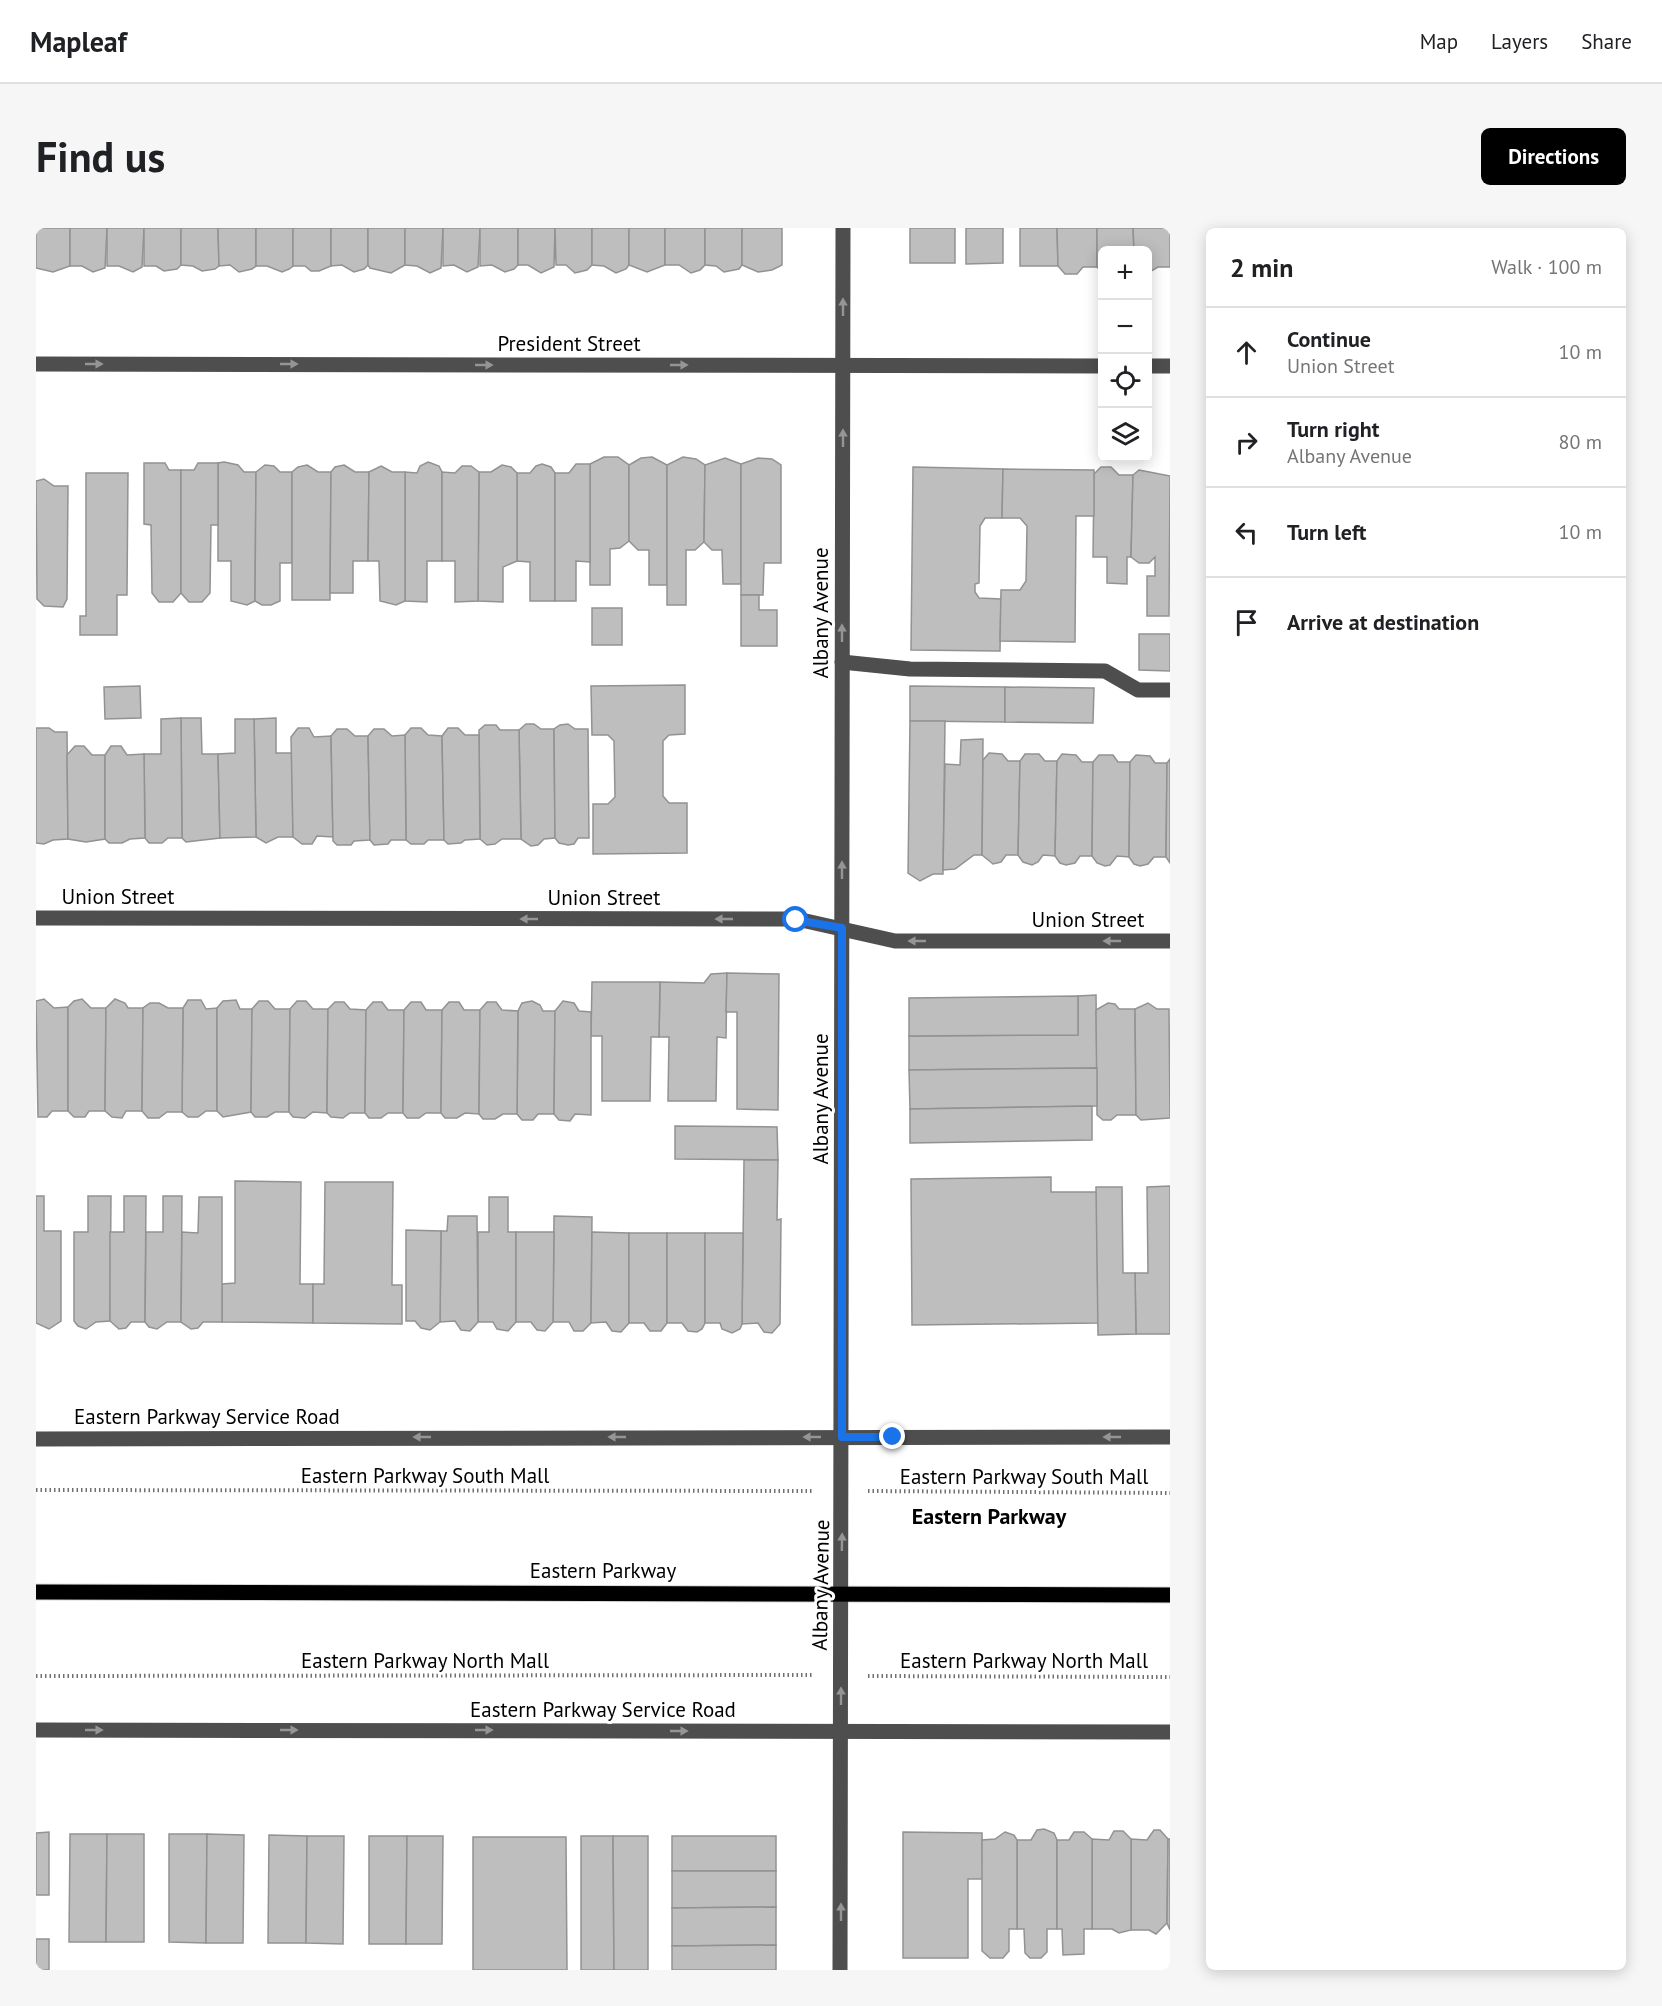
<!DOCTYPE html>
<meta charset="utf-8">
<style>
body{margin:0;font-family:"PT Sans",sans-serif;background:#f6f6f6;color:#202124}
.controls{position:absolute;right:18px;top:18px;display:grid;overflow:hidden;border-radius:9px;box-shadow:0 3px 15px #0003}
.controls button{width:54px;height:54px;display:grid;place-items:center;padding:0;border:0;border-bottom:2px solid #e0e0e0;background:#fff;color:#202124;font:30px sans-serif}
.stop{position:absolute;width:18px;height:18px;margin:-14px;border:4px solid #1a73e8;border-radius:50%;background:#fff}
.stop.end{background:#1a73e8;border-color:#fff;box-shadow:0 2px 6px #0008}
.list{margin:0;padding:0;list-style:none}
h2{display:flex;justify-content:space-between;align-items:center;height:78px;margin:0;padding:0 24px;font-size:26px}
h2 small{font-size:20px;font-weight:400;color:#757577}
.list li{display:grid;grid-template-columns:39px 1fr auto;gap:18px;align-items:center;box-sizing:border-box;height:90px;padding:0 24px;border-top:2px solid #e0e0e0}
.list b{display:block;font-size:22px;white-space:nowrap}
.list p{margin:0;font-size:20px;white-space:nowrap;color:#757577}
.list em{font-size:20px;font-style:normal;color:#757577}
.icon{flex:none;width:33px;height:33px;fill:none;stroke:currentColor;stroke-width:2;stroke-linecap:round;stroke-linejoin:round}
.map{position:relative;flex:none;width:1134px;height:1742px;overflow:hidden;border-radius:9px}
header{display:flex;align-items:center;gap:36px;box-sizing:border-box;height:84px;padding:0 30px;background:#fff;border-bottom:2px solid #e0e0e0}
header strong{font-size:28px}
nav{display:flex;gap:33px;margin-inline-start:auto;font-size:21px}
.intro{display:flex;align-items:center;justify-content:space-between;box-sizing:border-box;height:144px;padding:0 36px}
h1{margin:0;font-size:42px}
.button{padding:15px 27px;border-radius:9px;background:#000;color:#fff;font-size:21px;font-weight:700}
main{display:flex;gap:36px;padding:0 36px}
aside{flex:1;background:#fff;border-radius:9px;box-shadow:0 3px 15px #0003}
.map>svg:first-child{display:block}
.building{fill:#bebebe;stroke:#929292;stroke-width:1.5}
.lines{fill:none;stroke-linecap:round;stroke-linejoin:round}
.major-casing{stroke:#dbdbdb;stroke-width:17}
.path{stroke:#707070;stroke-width:4;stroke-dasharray:1.5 3;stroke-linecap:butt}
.minor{stroke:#4e4e4e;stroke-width:15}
.major{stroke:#000;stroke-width:15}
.oneway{fill:#959595}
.route{stroke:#1a73e8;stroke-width:8}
.labels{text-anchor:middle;stroke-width:6;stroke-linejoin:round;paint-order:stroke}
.street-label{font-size:21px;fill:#000;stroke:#fff}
.neighbourhood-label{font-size:22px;font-weight:bold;fill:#000;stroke:#fff}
</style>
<header>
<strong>Mapleaf</strong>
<nav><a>Map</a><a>Layers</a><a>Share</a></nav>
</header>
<div class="intro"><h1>Find us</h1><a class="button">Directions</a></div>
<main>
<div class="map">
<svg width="1134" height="1742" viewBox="0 0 1134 1742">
<rect width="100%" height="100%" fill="#fff"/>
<g class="building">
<polygon points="0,0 34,0 34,38 17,44 0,40"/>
<polygon points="34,0 71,0 69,40 57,44 46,38 34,38"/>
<polygon points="71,0 108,0 106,39 97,44 83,38 71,38"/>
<polygon points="108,0 145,0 145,37 141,41 128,43 120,38 108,38"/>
<polygon points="145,0 182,0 183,38 179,41 166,43 157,38 145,37"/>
<polygon points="182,0 220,0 220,38 216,41 203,44 194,37 183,38"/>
<polygon points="220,0 257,0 257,38 253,41 246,44 231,38 220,38"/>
<polygon points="257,0 295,0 295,38 283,43 275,43 269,38 257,38"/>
<polygon points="295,0 332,0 332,37 328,41 318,44 306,37 295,38"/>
<polygon points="332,0 369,0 369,37 355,45 334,40 332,37"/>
<polygon points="369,0 407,0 405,40 394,45 381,38 369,37"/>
<polygon points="407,0 444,0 442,39 431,44 418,37 407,38"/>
<polygon points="444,0 482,0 482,37 478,41 469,44 456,37 444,38"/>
<polygon points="482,0 519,0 518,39 505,45 492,37 482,37"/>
<polygon points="519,0 556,0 556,37 551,42 539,45 530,37 520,37"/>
<polygon points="556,0 593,0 593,37 590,41 580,45 568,38 556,37"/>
<polygon points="593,0 629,0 629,37 611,44 593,37"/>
<polygon points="629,0 669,0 669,37 664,42 655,45 643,37 629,37"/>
<polygon points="669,0 706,0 706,37 703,41 688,44 680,38 669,37"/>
<polygon points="706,0 746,0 746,37 736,42 722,44 706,37"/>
<rect x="874" y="0" width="45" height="35"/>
<polygon points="930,0 967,0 967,35 930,36"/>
<polygon points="984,0 1021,0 1022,38 984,38"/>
<polygon points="1021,0 1061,0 1061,39 1047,39 1041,46 1029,46 1022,38"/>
<polygon points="1061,0 1097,0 1098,22 1066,22 1066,44 1061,39"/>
<polygon points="1097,0 1134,0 1134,39 1122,39 1112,45 1112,22 1098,22"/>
<polygon points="568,229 582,229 593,237 593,313 584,320 574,321 574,357 554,357 554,236"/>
<polygon points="616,229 631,237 631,357 613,357 613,322 602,322 593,313 593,237 605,230"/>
<polygon points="647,229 660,231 669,237 668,314 659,322 650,322 650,377 631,377 631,237"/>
<polygon points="689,230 705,236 705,356 687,356 686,322 676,322 668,314 669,237"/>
<polygon points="722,230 736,231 745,237 745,335 728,335 727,367 705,367 705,236"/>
<polygon points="188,234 202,237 208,244 220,244 219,373 211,377 195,373 195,333 182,333 182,235"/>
<polygon points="392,234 403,238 406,244 406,333 391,333 391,374 369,373 369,244 381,245 384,238"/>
<polygon points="108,235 129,235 133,242 145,242 145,365 137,374 123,374 116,365 115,297 108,296"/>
<polygon points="162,235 182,235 182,297 175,297 174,365 166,374 153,374 145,365 145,242 158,242"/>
<polygon points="506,236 515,239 519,245 519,373 494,373 494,334 481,333 481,245 494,245 500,238"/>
<polygon points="540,236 554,236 554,334 540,333 540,373 519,373 519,245 533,245"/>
<polygon points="229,237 238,238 244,244 256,244 256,335 244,335 244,373 235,377 226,377 219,373 220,244"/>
<polygon points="271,237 282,244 295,244 294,372 256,372 256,244 262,239"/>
<polygon points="308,237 319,244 333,244 332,333 317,333 317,365 294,365 295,244 299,239"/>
<polygon points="466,237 475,239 481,245 481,333 467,339 467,374 442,373 443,244 455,244"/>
<polygon points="345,238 356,244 369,244 369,373 360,377 344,373 343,333 332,333 333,244"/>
<polygon points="426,238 435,238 443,244 442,373 419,374 419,333 406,333 406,244 419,245"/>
<polygon points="877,239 967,241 966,290 949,290 944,298 943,355 939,356 939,364 943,370 965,371 964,423 875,422"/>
<polygon points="1065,239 1075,239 1083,247 1097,247 1095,329 1091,329 1091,356 1071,355 1071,329 1057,329 1058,246"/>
<polygon points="967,241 1058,242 1058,288 1040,288 1039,414 964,413 965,362 984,362 990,353 991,298 984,290 966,290"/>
<polygon points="1103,242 1134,248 1133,388 1111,388 1111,348 1119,348 1119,329 1113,335 1103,335 1095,329 1097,247"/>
<polygon points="50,245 92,245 91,367 81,367 81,407 44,407 44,388 50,388"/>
<polygon points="8,251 18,258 32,258 31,371 27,379 8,378 1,371 0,253"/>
<polygon points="705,367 723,367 723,382 741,382 741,418 705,418"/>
<rect x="556" y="380" width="30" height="37"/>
<polygon points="1103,406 1134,406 1134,443 1103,442"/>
<polygon points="649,457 649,506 633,507 627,513 627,568 633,575 651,575 651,625 557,626 557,576 572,576 579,569 578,513 572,507 556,507 555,458"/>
<polygon points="104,458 105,490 69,491 68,459"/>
<polygon points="874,458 969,459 969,494 874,493"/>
<polygon points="969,459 1058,460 1057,495 969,494"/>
<polygon points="145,490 165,490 166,526 182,526 184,610 150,614 146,610"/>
<polygon points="145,490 146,610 132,610 126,615 113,615 109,610 108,526 125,526 125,491"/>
<polygon points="240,490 240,525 256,525 257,609 242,609 230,615 220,609 218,491"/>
<polygon points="199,491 218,491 220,609 184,610 182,526 199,525"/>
<polygon points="874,493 909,493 907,646 897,646 884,653 872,645"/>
<polygon points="490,496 498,496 505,501 518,501 519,610 508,611 502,617 495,618 485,611 483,502"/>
<polygon points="532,496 539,501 552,501 553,610 542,610 538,616 532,617 523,615 519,610 518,501 524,497"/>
<polygon points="449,497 460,497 464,502 483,502 485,611 466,611 459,616 451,617 444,611 443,502"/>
<polygon points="0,500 13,500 19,504 31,504 32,611 17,612 8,616 0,615"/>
<polygon points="262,500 273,500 278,509 295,508 297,609 281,608 276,616 266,616 257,609 255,509"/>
<polygon points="375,500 385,500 392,507 406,508 408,612 392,612 388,616 375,616 370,612 369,507"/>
<polygon points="412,500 422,500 429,507 443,507 444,611 429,612 425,615 412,616 408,612 406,508"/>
<polygon points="301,501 311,501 319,508 332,508 334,612 318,613 315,617 301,617 297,613 295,508"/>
<polygon points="338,501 348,501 356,508 369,507 370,612 355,612 352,616 338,617 334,612 332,508"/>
<polygon points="947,511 946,627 938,627 919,641 907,642 909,536 924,537 925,512"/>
<polygon points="39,518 48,518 56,527 69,527 69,611 50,614 32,611 31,527"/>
<polygon points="75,518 85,518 91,527 108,526 109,610 94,611 86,615 73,615 69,611 69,527"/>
<polygon points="953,525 966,526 972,533 984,533 982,627 970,627 965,634 957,636 946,627 947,532"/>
<polygon points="989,526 1003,526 1009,533 1021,533 1019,628 1007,627 1002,634 996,637 987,634 982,627 984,533"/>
<polygon points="1026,526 1040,527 1046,534 1057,534 1056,628 1044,628 1039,635 1030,637 1024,635 1019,628 1021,533"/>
<polygon points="1063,527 1077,527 1082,534 1094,534 1093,629 1081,628 1074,637 1069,638 1061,635 1056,628 1057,534"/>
<polygon points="1100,527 1114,528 1119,535 1131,535 1130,629 1118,629 1112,636 1104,638 1098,636 1093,629 1094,534"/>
<polygon points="1134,531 1134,635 1130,629 1131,535"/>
<polygon points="691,745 690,810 681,809 680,873 632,873 633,809 623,809 624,754 668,755 675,746"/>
<polygon points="691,745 743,746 742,882 701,881 701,784 690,784"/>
<polygon points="556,754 624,754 623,809 615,809 614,873 566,873 566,808 555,808"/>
<polygon points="1060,767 1061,840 873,842 873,808 1042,807 1042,768"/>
<polygon points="1042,768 1042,807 873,808 873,770"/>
<polygon points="8,771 18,780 32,779 32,883 16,883 11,889 2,889 0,773"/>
<polygon points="46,771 55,780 70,780 69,883 53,883 49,889 38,889 32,883 32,779 38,773"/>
<polygon points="79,771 89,775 92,780 107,780 106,883 90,883 86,890 76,889 69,883 70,780"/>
<polygon points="152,772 165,772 170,781 181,780 181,883 170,883 162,889 152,889 146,884 147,780"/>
<polygon points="200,772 204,781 216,781 215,884 187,889 181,883 181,780 187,773"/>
<polygon points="223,773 232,773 239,781 254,781 253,884 239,884 231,889 219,889 215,884 216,781"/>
<polygon points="261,773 270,773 277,781 292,781 291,885 277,884 269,890 257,889 253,884 254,781"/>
<polygon points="496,773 504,777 507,783 519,783 518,886 502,886 497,892 486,892 481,886 482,783 486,775"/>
<polygon points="527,773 538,775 543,783 555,784 555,887 539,886 534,893 523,892 518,886 519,783"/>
<polygon points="299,774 308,774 314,781 330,782 329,885 314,885 307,890 295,889 291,885 292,781"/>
<polygon points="337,774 346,774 352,782 368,782 367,885 352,885 345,890 333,890 329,885 330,782"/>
<polygon points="375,774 385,774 390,782 406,782 405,885 390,885 383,890 371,890 367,885 368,782"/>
<polygon points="413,774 423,774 428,782 444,782 443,886 429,885 421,890 409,890 405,885 406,782"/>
<polygon points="451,774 460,774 466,782 482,783 481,886 467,886 459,891 447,891 443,886 444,782"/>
<polygon points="114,775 123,775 132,780 147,780 146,884 131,884 123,890 112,890 106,883 107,780"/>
<polygon points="1072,775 1079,776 1083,781 1099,781 1100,887 1081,887 1075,892 1067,892 1061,887 1060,782"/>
<polygon points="1112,775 1121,781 1133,781 1134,890 1105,892 1100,887 1099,781"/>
<polygon points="1061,840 1061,878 874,881 873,842"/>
<polygon points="1056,878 1056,912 874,915 874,881"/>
<polygon points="639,898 741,899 742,932 639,931"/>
<polygon points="708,932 742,932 741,992 745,991 744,1096 736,1105 728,1104 722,1095 706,1096"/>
<polygon points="1015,949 1015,964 1061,964 1062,1095 876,1097 875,951"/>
<polygon points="199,953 265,954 264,1056 277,1056 277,1095 186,1094 186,1056 199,1055"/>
<polygon points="289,954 357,954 356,1057 366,1057 366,1096 277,1095 277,1056 288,1056"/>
<polygon points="1134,958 1134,1106 1100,1106 1099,1045 1112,1045 1111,959"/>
<polygon points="1060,959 1086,959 1087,1045 1099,1045 1100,1106 1062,1107"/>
<polygon points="0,968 8,968 8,1003 25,1003 25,1093 13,1101 0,1095"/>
<polygon points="52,968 75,968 74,1093 60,1094 50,1101 42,1098 38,1093 38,1004 52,1004"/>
<polygon points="88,968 110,968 109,1094 95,1094 90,1100 83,1101 74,1093 74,1004 88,1004"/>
<polygon points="127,968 146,968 145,1094 131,1094 121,1101 113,1099 109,1094 110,1004 127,1004"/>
<polygon points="163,969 186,969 186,1094 167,1094 162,1100 155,1101 145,1094 146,1004 162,1005"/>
<polygon points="453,969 472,969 472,1004 480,1004 480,1094 472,1103 461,1101 457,1094 442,1094 442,1004 453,1004"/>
<polygon points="412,988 441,988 442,1094 434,1103 425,1102 419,1093 404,1094 405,1003 411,1003"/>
<polygon points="518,988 556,989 555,1095 547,1103 538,1103 533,1094 517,1094"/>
<polygon points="370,1002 405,1003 404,1094 394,1102 385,1100 379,1093 370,1093"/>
<polygon points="480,1004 518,1004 517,1094 509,1103 501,1102 495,1094 480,1094"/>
<polygon points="556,1004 593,1005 593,1095 585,1104 576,1103 570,1094 555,1095"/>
<polygon points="593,1005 631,1005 631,1095 625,1103 614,1103 608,1095 593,1095"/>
<polygon points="631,1005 669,1005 669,1095 666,1101 661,1104 652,1103 646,1095 631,1095"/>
<polygon points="669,1005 707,1005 706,1096 704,1101 696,1105 686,1101 684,1095 669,1095"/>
<polygon points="1008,1601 1018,1605 1021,1612 1021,1701 1011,1701 1011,1724 1005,1730 994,1730 989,1725 988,1701 981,1701 981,1612 995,1612 1001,1602"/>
<polygon points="1118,1602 1124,1602 1132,1611 1131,1695 1120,1706 1113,1702 1095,1702 1095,1611 1111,1612"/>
<polygon points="1078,1603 1087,1603 1095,1611 1095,1702 1083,1705 1076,1701 1056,1701 1056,1611 1073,1612"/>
<polygon points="13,1604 13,1667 0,1667 0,1605"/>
<polygon points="867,1604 946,1605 947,1651 932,1651 932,1730 867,1730"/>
<polygon points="969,1604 978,1607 981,1612 981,1701 973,1701 973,1723 967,1730 954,1730 946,1723 946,1612 959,1611"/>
<polygon points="1038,1604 1048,1604 1056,1611 1056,1701 1048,1701 1048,1726 1027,1727 1026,1701 1021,1701 1021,1612 1033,1612"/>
<polygon points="34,1606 71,1606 70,1714 33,1714"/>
<polygon points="71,1606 108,1606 108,1714 70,1714"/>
<polygon points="133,1606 171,1606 170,1715 133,1714"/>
<polygon points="171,1606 208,1607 207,1715 170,1715"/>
<polygon points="233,1607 271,1608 270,1715 232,1715"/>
<polygon points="271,1608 308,1608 307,1716 270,1715"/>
<polygon points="333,1608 371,1608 370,1716 333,1716"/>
<polygon points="371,1608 407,1608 406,1716 370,1716"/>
<polygon points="545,1608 577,1608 578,1742 545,1742"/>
<polygon points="577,1608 612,1608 612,1742 578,1742"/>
<rect x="636" y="1608" width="104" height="35"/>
<polygon points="437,1609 530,1609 531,1742 437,1742"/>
<polygon points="1132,1611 1134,1611 1134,1702 1131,1695"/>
<polygon points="636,1643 740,1643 740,1679 636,1680"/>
<polygon points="740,1679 740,1717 636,1718 636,1680"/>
<rect x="0" y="1711" width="13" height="31"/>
<polygon points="740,1717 740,1742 636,1742 636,1718"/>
</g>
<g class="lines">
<g class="major-casing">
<polyline id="major" points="0,1364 1134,1367"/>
</g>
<g class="path">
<polyline points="0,1262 776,1263"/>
<polyline points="832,1263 1134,1265"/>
<polyline points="0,1448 776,1447"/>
<polyline points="832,1448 1134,1449"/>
</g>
<g class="minor">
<polyline points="0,136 1066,138"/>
<polyline points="1112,138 1134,138"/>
<polyline points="806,434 874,441 1069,443 1102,462 1134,462"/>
<polyline points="0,690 761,691 859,713 1134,713"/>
<polyline points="0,1211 1134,1209"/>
<polyline points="0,1502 1134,1504"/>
<polyline points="804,1742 807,0"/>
</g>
<use href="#major" class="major"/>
</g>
<defs><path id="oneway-solid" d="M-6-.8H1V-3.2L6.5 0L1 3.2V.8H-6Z" transform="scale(1.5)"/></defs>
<g class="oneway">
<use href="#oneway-solid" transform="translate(807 79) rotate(-90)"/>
<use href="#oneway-solid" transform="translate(58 136)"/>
<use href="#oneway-solid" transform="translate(253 136)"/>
<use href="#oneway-solid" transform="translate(448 137)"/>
<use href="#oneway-solid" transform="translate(643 137)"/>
<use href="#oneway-solid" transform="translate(807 210) rotate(-90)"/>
<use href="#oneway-solid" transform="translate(806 405) rotate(-90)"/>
<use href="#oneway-solid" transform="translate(806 642) rotate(-90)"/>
<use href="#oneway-solid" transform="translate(493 691) rotate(-180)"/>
<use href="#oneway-solid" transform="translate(688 691) rotate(-180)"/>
<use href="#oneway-solid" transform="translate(881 713) rotate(-180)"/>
<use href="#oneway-solid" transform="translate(1076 713) rotate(-180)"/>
<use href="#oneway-solid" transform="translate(386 1209) rotate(180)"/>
<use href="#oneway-solid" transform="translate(581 1209) rotate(180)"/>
<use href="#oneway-solid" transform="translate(776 1209) rotate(-180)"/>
<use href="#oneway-solid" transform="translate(1076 1209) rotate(-180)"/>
<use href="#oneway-solid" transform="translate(806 1314) rotate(-89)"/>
<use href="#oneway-solid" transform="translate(805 1468) rotate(-90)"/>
<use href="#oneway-solid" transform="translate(58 1502)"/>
<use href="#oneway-solid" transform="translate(253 1502)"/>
<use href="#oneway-solid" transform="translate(448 1502)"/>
<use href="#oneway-solid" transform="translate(643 1503)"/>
<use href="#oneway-solid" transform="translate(805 1684) rotate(-90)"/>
</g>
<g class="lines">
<polyline class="route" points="760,692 806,700 806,1209 857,1209"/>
</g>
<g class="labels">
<g class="street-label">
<text x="533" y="123">President Street</text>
<text transform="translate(785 385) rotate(-90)" y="7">Albany Avenue</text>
<text x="82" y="676">Union Street</text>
<text x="568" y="677">Union Street</text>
<text x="1052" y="699">Union Street</text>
<text transform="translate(785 871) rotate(-90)" y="7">Albany Avenue</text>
<text x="171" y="1196">Eastern Parkway Service Road</text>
<text x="389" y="1255">Eastern Parkway South Mall</text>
<text x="988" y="1256">Eastern Parkway South Mall</text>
<text x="567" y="1350">Eastern Parkway</text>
<text transform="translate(785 1357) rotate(-89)" y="7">Albany Avenue</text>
<text x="389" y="1440">Eastern Parkway North Mall</text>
<text x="988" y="1440">Eastern Parkway North Mall</text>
<text x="567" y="1489">Eastern Parkway Service Road</text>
</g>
<g class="neighbourhood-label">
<text x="953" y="1296">Eastern Parkway</text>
</g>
</g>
</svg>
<div class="controls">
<button>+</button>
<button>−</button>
<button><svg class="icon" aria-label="locate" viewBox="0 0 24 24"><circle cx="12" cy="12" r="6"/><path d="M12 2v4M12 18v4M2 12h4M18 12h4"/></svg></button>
<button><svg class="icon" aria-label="layers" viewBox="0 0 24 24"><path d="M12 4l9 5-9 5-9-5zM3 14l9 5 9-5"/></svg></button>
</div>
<div class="stop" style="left:760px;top:692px"></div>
<div class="stop end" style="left:857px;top:1209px"></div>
</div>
<aside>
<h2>2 min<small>Walk · 100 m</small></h2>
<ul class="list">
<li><svg class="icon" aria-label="ahead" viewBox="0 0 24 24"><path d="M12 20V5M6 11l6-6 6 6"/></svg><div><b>Continue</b><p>Union Street</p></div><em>10 m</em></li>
<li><svg class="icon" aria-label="right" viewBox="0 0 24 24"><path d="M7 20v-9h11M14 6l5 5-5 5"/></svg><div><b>Turn right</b><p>Albany Avenue</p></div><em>80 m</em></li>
<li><svg class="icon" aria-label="left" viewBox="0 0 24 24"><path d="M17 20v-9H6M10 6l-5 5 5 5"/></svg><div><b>Turn left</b></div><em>10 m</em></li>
<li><svg class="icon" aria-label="arrive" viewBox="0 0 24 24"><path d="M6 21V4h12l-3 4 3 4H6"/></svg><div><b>Arrive at destination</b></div></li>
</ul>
</aside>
</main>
